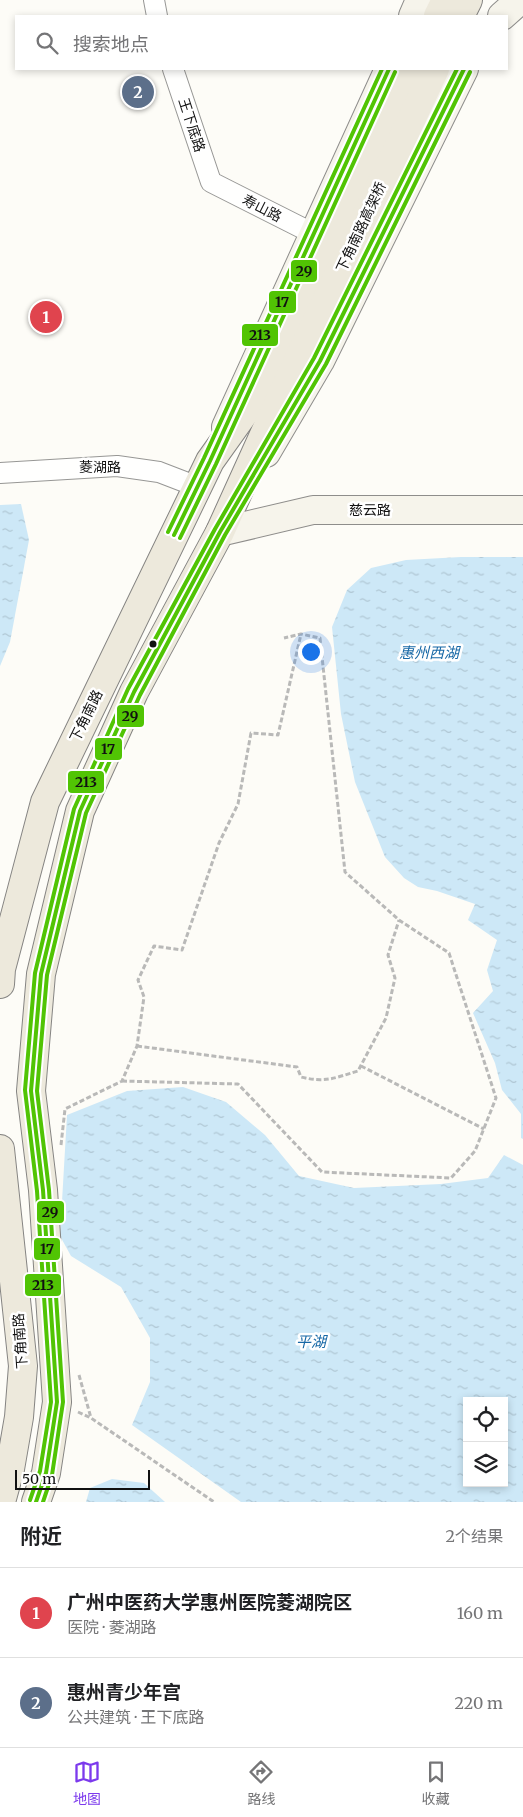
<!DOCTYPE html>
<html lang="zh">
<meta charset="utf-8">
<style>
body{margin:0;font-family:Merriweather,"Noto Sans SC",serif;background:#f6f6f6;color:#202124}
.controls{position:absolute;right:15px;bottom:15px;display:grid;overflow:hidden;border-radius:0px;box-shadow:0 2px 8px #0003}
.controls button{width:45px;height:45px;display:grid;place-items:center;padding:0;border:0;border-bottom:1px solid #e0e0e0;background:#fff;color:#202124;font:25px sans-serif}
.scale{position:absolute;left:15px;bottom:12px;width:135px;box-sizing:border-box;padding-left:5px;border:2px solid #111;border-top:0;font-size:14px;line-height:18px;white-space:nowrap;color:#111;-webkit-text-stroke:4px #fff;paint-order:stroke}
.you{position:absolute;left:310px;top:651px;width:18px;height:18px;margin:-12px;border:4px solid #fff;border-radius:50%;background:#1a73e8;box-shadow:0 0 0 8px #1a73e833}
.badge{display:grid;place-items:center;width:32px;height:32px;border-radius:50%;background:#7c3aed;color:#fff;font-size:16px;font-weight:700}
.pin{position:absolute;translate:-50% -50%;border:2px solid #fff;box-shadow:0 1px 5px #0006}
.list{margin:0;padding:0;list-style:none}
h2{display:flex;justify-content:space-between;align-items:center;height:65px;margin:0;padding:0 20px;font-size:21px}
h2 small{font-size:16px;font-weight:400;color:#757577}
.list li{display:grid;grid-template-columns:32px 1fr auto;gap:15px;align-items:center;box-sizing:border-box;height:90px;padding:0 20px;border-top:1px solid #e0e0e0}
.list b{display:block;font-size:19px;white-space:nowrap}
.list p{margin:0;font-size:16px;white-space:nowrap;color:#757577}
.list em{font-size:16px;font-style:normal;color:#757577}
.icon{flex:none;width:28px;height:28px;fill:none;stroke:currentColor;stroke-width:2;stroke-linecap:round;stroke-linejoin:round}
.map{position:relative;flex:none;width:523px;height:1502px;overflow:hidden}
.search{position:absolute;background:#fff;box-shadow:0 2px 8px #0003;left:15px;right:15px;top:15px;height:55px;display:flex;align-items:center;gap:12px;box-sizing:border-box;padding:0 18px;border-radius:0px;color:#757577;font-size:19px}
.sheet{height:245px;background:#fff}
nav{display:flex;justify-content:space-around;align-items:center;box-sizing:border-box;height:70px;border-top:1px solid #e0e0e0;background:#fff;font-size:14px;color:#757577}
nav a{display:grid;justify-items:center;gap:2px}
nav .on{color:#7c3aed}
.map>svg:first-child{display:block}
.water{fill:url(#water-ripples);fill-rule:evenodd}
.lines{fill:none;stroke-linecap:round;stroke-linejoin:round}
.street-casing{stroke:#979795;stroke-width:22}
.secondary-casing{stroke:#8e8d8b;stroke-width:30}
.primary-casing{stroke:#858482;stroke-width:30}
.path{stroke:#b9b9b8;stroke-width:3;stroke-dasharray:5 2.5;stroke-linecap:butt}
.street{stroke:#fffffe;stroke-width:20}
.secondary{stroke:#f6f4eb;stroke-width:28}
.primary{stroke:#ede9dc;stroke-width:28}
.bus-1-casing{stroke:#fff;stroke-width:8}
.bus-2-casing{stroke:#fff;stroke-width:8}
.bus-3-casing{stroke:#fff;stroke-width:8}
.bus-1{stroke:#51c404;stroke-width:4}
.bus-2{stroke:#51c404;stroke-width:4}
.bus-3{stroke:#51c404;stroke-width:4}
.bus-dot{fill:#111;stroke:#fff;stroke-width:2}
.labels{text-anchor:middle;stroke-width:5;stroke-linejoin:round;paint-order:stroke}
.street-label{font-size:14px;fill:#111;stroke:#fff}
.water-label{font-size:15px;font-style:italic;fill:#1768a6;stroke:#fff}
.line-badge{stroke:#fff;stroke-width:2}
.pale-badge-label{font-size:14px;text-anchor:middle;font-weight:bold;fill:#111}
</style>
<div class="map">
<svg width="523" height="1502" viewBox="0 0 523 1502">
<defs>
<pattern id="water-ripples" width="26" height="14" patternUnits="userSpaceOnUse" patternTransform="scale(1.25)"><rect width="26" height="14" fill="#cde8f7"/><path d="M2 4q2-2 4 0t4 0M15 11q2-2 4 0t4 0" fill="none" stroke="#afc6d3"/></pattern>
</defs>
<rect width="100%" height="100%" fill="#fdfcf7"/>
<g class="water">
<polygon points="21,504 29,540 10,642 0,666 0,505"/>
<polygon points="461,557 523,557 523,1139 521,1138 521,1114 502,1090 495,1063 473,1013 493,991 487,970 497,940 468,920 475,904 437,891 418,887 404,878 385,857 355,782 341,714 332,627 347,590 371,568 406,560"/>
<path d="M183,1087L226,1102L265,1135L299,1176L354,1188L441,1184L488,1178L504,1155L523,1165V1502H241L132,1425L150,1382V1338L121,1287L71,1256L60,1236L67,1115L127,1091ZM467,1401H504V1483H467Z"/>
<polygon points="112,1479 144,1483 165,1502 86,1502 90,1488"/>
</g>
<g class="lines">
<g class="street-casing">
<g id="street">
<polyline points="154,0 157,16"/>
<polyline points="173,69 211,182 314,234"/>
<polyline points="0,473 117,466 159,472 198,487"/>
</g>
</g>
<g class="secondary-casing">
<g id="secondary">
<polyline points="413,16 420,0"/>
<polyline points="502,16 520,0"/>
<polyline points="226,427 389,69"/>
<polyline points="266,453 320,361 464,69"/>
<polyline points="220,532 313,510 523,510"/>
</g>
</g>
<g class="primary-casing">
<g id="primary">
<polyline points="438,16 446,0"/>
<polyline points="460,16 468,0"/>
<polyline points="0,984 1,969 45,802 210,461 267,381 413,69"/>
<polyline points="0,1149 23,1366 19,1417 10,1469 1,1502"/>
<polyline points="36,1502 46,1473 57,1402 43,1190 31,1091 41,974 80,811 134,692 220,532 286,386 435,69"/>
</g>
</g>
<g class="path">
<path d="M137,1046L297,1067L301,1077C326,1083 334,1078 358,1071L386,1018L395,978L388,955L399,920"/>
<polyline points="361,1066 484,1129"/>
<polyline points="122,1081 238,1084 322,1172 451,1178 475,1151 496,1098 449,953 399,920 345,872 320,638 301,634 284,638"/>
<polyline points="61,1145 65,1109 122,1081 137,1046 144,997 138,980 154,946 182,950 219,843 238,804 251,733 278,735 301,634"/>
<polyline points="79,1375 91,1418"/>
<polyline points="78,1412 91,1418 214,1502"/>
</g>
<use href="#street" class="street"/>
<use href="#secondary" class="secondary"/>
<use href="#primary" class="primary"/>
<g class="bus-1-casing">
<g id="bus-1">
<polyline points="174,535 210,461 389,69"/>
<polyline points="36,1502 46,1473 57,1402 43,1190 31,1091 41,974 80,811 134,692 220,532 320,361 464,69"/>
</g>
</g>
<g class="bus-2-casing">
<g id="bus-2">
<polyline points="180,538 216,464 395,72"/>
<polyline points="43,1502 52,1475 63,1402 49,1190 37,1091 47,975 86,813 140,695 225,535 326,364 470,72"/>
</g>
</g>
<g class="bus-3-casing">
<g id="bus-3">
<polyline points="168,532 204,458 382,69"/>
<polyline points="30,1500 40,1471 51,1402 37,1191 25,1090 35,973 74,809 128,689 215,529 314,358 457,69"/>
</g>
</g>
<use href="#bus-1" class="bus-1"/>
<use href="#bus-2" class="bus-2"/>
<use href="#bus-3" class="bus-3"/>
</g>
<circle class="bus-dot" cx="153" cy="644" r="4.5"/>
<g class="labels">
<g class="street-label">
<text transform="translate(192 125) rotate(72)" y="5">王下底路</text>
<text transform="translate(262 208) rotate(27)" y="5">寿山路</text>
<text transform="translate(361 227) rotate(-65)" y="5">下角南路高架桥</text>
<text x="100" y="472">菱湖路</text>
<text x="370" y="515">慈云路</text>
<text transform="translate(86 716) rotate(-64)" y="5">下角南路</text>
<text transform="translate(20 1341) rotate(-94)" y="5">下角南路</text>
</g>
<g class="water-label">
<text x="429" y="658">惠州西湖</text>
<text x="311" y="1347">平湖</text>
</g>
</g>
<g class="line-badge">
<rect x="290" y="259" width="28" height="24" rx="5" fill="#51c404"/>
<rect x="268" y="290" width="29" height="24" rx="5" fill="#51c404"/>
<rect x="241" y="323" width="38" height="24" rx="5" fill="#51c404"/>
<rect x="116" y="704" width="29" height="24" rx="5" fill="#51c404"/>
<rect x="94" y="737" width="29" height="24" rx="5" fill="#51c404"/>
<rect x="67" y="770" width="38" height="24" rx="5" fill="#51c404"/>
<rect x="36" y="1200" width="29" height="24" rx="5" fill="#51c404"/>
<rect x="33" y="1237" width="28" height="24" rx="5" fill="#51c404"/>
<rect x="24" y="1273" width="38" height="24" rx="5" fill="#51c404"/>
</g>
<g class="pale-badge-label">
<text x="304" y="276">29</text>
<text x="282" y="307">17</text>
<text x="260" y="340">213</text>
<text x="130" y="721">29</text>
<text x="108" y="754">17</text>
<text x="86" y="787">213</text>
<text x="50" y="1217">29</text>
<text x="47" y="1254">17</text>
<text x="43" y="1290">213</text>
</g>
</svg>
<div class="controls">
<button><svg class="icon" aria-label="locate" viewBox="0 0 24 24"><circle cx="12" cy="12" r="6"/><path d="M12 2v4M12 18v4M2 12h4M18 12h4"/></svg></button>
<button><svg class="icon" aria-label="layers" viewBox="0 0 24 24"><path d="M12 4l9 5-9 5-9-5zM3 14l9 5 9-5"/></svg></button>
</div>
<div class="scale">50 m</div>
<div class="you"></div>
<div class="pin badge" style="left:46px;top:317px;background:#e0444e">1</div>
<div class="pin badge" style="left:138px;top:92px;background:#5c6f8a">2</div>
<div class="search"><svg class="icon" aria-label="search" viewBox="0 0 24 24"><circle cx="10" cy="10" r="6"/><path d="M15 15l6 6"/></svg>搜索地点</div>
</div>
<section class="sheet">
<h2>附近<small>2个结果</small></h2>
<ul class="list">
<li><span class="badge" style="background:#e0444e">1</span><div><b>广州中医药大学惠州医院菱湖院区</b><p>医院 · 菱湖路</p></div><em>160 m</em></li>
<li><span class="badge" style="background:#5c6f8a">2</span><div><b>惠州青少年宫</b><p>公共建筑 · 王下底路</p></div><em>220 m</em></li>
</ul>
</section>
<nav>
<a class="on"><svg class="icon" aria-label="map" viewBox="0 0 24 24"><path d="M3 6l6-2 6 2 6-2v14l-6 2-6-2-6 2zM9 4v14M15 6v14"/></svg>地图</a>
<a><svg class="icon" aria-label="directions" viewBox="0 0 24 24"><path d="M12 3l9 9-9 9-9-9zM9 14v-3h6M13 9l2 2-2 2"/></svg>路线</a>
<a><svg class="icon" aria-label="saved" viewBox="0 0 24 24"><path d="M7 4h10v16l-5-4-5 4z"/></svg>收藏</a>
</nav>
